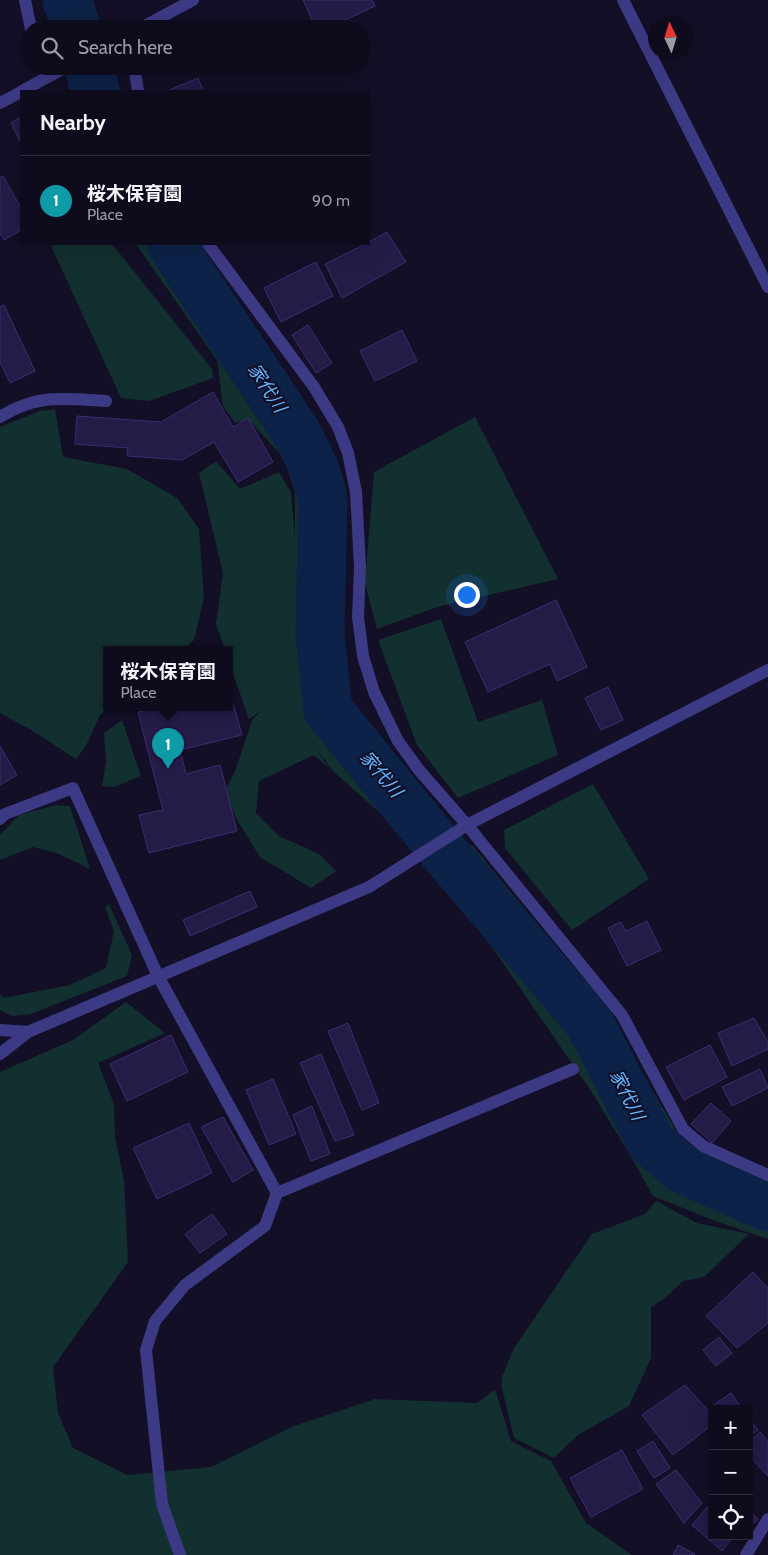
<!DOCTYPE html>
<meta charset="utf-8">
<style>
body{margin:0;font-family:Cabin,"Noto Sans JP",sans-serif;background:#1c1929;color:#f1f3f6}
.controls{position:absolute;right:15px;bottom:15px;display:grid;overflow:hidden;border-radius:0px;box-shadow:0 5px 20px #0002}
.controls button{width:45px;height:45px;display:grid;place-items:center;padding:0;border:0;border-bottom:1px solid #2e2b3b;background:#0e0b1c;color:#f1f3f6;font:25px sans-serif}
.compass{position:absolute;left:648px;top:15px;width:45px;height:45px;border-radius:50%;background:#0e0b1c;box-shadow:0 5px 20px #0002;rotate:356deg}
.you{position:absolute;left:466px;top:594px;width:18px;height:18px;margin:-12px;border:4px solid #fff;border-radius:50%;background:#1a73e8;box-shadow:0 0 0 8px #1a73e833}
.badge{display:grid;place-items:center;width:32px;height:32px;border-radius:50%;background:#00e5ff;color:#fff;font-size:16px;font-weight:700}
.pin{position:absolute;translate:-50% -41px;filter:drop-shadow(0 1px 2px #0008)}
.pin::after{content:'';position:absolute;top:26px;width:18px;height:15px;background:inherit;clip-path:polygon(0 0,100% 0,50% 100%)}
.popup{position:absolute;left:103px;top:646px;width:130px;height:65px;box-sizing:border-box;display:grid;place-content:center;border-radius:0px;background:#0e0b1c;filter:drop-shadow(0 1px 4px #0005);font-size:16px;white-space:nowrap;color:#9b9ba3}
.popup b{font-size:19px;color:#f1f3f6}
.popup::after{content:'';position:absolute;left:50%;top:100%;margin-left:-10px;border:10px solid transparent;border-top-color:#0e0b1c}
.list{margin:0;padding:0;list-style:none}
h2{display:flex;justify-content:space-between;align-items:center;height:65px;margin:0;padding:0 20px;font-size:21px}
h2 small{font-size:16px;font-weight:400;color:#9b9ba3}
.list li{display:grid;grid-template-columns:32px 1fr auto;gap:15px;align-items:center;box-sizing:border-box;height:90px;padding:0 20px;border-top:1px solid #2e2b3b}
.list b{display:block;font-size:19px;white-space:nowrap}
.list p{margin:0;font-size:16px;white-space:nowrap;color:#9b9ba3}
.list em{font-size:16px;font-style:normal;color:#9b9ba3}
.icon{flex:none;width:28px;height:28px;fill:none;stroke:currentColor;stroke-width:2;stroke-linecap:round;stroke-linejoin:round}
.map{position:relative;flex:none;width:768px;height:1555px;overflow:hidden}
.search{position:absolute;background:#0e0b1c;box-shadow:0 5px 20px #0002;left:20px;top:20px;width:350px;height:55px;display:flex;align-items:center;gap:12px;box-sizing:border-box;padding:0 18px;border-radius:28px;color:#9b9ba3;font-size:19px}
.panel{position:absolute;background:#0e0b1c;box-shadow:0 5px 20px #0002;left:20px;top:90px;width:350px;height:155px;border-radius:0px}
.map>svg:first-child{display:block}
.green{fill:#12302f}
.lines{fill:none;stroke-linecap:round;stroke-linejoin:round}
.river{stroke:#0c2248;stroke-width:49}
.building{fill:#241b47;stroke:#3b2d73}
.minor{stroke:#3d3a85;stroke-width:12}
.labels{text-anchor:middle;stroke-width:4;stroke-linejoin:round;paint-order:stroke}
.water-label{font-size:18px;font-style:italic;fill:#62b6ff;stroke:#130f26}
</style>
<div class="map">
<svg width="768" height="1555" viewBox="0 0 768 1555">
<rect width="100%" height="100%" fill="#130f26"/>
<g class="green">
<polygon points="55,244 112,244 212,369 213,378 149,401 121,398 51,246"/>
<polygon points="136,244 188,244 208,280 329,454 339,562 332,699 364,751 445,825 418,847 333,771 315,747 329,768 314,755 259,781 256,813 279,836 319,854 336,871 311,888 260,857 236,818 225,791 236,769 252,720 262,710 249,719 229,663 229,650 225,650 216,624 223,573 199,473 216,461 240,489 279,472 291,493 295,539 295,491 283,457 248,419 235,423 223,406 217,360"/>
<polygon points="55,409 63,457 127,469 177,498 199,529 204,598 194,640 182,650 107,650 107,708 109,708 100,715 86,746 76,759 33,731 0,713 0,427 40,411"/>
<polygon points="475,417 558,579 437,607 377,629 365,583 374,472"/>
<polygon points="441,619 478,722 542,700 558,755 458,798 417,745 378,640"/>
<polygon points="122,720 141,776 114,787 102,786 106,762 104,733"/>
<polygon points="593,784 649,879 572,930 505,848 504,830"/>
<polygon points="56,805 70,806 90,869 57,853 33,847 0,860 0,835 19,815"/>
<polygon points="455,845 472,845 567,960 616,1028 685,1146 768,1184 768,1239 715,1221 653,1196 630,1155 591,1091 432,860"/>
<polygon points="109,904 132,955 127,976 31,1014 12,1016 0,1010 0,995 3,998 70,985 106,968 114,931 105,907"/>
<polygon points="126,1002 165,1033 98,1063 114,1104 115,1137 124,1180 128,1262 53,1367 58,1413 73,1448 127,1475 211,1467 294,1426 375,1399 477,1403 495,1389 511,1441 551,1461 586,1523 632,1555 0,1555 0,1072 73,1040"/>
<polygon points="656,1201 697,1223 749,1234 704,1277 683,1281 664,1299 651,1307 651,1358 629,1406 578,1435 554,1458 514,1438 502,1388 502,1377 514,1348 592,1234 645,1214"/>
</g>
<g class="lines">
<g class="river">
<polyline points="67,0 77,29"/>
<polyline points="89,66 95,91"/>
<polyline points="171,244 298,435 316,472 323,499 320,635 328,710 446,855 589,1022 651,1142 682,1169 768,1207"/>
</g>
</g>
<g class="building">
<polygon points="303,0 372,0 375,6 326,29 316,29"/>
<polygon points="198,78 203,91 167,91"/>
<polygon points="21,117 21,140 20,141 11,123"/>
<polygon points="3,176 21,208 21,230 4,240 0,234 0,178"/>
<polygon points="387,232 406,262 342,298 325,264 365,244 369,244 369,242"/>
<polygon points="316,262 333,296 281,322 264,288"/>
<polygon points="4,305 35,371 10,383 0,362 0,307"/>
<polygon points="308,325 332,363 316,373 292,335"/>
<polygon points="402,330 417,361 375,381 360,351"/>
<polygon points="213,392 233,427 248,418 273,462 238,482 214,442 182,460 127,456 128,448 75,444 77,416 161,422"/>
<polygon points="556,600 587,667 557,681 550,664 488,692 465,642"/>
<polygon points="608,687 623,720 601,730 585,698"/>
<polygon points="229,689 242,735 180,750 186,774 220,765 237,831 149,853 139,815 163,810 138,712 156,708 229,708"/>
<polygon points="0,746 17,775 0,785"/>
<polygon points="250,891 257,907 190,936 183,920"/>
<polygon points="647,921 661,950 627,966 608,928 621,922 626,931"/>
<polygon points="754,1018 768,1042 768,1049 732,1066 718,1033"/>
<polygon points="348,1023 379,1103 362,1110 328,1031"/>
<polygon points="171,1035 188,1072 127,1101 110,1064"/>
<polygon points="710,1045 727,1077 684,1100 666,1067"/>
<polygon points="321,1054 354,1135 335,1141 300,1063"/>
<polygon points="760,1069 768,1088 732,1106 722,1087"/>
<polygon points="273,1079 296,1134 269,1145 246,1090"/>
<polygon points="711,1103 731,1121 712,1143 691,1124"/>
<polygon points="312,1106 330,1154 311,1161 293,1115"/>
<polygon points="223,1117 253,1170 233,1182 201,1127"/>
<polygon points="189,1123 212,1173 157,1199 133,1148"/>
<polygon points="212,1214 227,1234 200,1253 185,1234"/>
<polygon points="753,1272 768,1288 768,1323 737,1348 706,1316"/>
<polygon points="719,1337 732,1353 716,1366 703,1350"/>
<polygon points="685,1385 712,1415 712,1425 673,1455 642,1415"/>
<polygon points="731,1393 742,1409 714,1409 712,1406"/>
<polygon points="749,1418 758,1430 749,1437"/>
<polygon points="760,1432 768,1441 768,1476 749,1456 749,1442"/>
<polygon points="653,1441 670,1468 654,1478 637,1451"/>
<polygon points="622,1450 643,1489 591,1517 570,1478"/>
<polygon points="676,1470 702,1503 684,1523 656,1484"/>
<polygon points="707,1507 712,1510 712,1536 734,1536 722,1551 692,1525"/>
<polygon points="749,1510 758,1519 749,1528"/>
<polygon points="678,1545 695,1554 694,1555 673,1555"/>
</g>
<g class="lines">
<g class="minor">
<polyline points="25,0 31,29"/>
<polyline points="623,0 768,287"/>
<polyline points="139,29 193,0"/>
<polyline points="134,66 138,91"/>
<polyline points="22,91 68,66"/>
<polyline points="0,103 21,92"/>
<polyline points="208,244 314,387 338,427 348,453 356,492 360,567 358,617 363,656 374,692 398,741 419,770 467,825 622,1015 683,1129 703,1146 768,1175"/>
<path d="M0,417C38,393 64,399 106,401"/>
<polyline points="0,819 5,814 73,788 158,976 277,1193"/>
<polyline points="0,1030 28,1032 369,887 467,825 768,670"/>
<polyline points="0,1054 28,1032"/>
<polyline points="180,1555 162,1504 146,1350 155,1321 185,1285 265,1226 277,1193 573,1069"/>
<polyline points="746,1555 768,1519"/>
</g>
</g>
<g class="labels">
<g class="water-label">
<text transform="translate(267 388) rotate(57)" y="6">家代川</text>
<text transform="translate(381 774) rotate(50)" y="6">家代川</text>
<text transform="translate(627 1095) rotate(63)" y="6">家代川</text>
</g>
</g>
</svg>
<div class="controls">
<button>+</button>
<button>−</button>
<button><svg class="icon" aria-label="locate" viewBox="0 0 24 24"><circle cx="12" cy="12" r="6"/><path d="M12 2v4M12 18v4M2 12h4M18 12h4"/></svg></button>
</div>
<svg class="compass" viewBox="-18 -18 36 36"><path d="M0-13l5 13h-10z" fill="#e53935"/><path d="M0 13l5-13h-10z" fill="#9b9ba3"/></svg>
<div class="you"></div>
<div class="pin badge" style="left:168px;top:769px;background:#0f9aa8">1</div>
<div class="popup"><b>桜木保育園</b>Place</div>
<div class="search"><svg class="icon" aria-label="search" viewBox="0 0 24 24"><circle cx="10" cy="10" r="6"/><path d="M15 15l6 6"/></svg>Search here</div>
<section class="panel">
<h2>Nearby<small></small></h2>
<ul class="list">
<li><span class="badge" style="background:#0f9aa8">1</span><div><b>桜木保育園</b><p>Place</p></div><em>90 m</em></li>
</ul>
</section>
</div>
